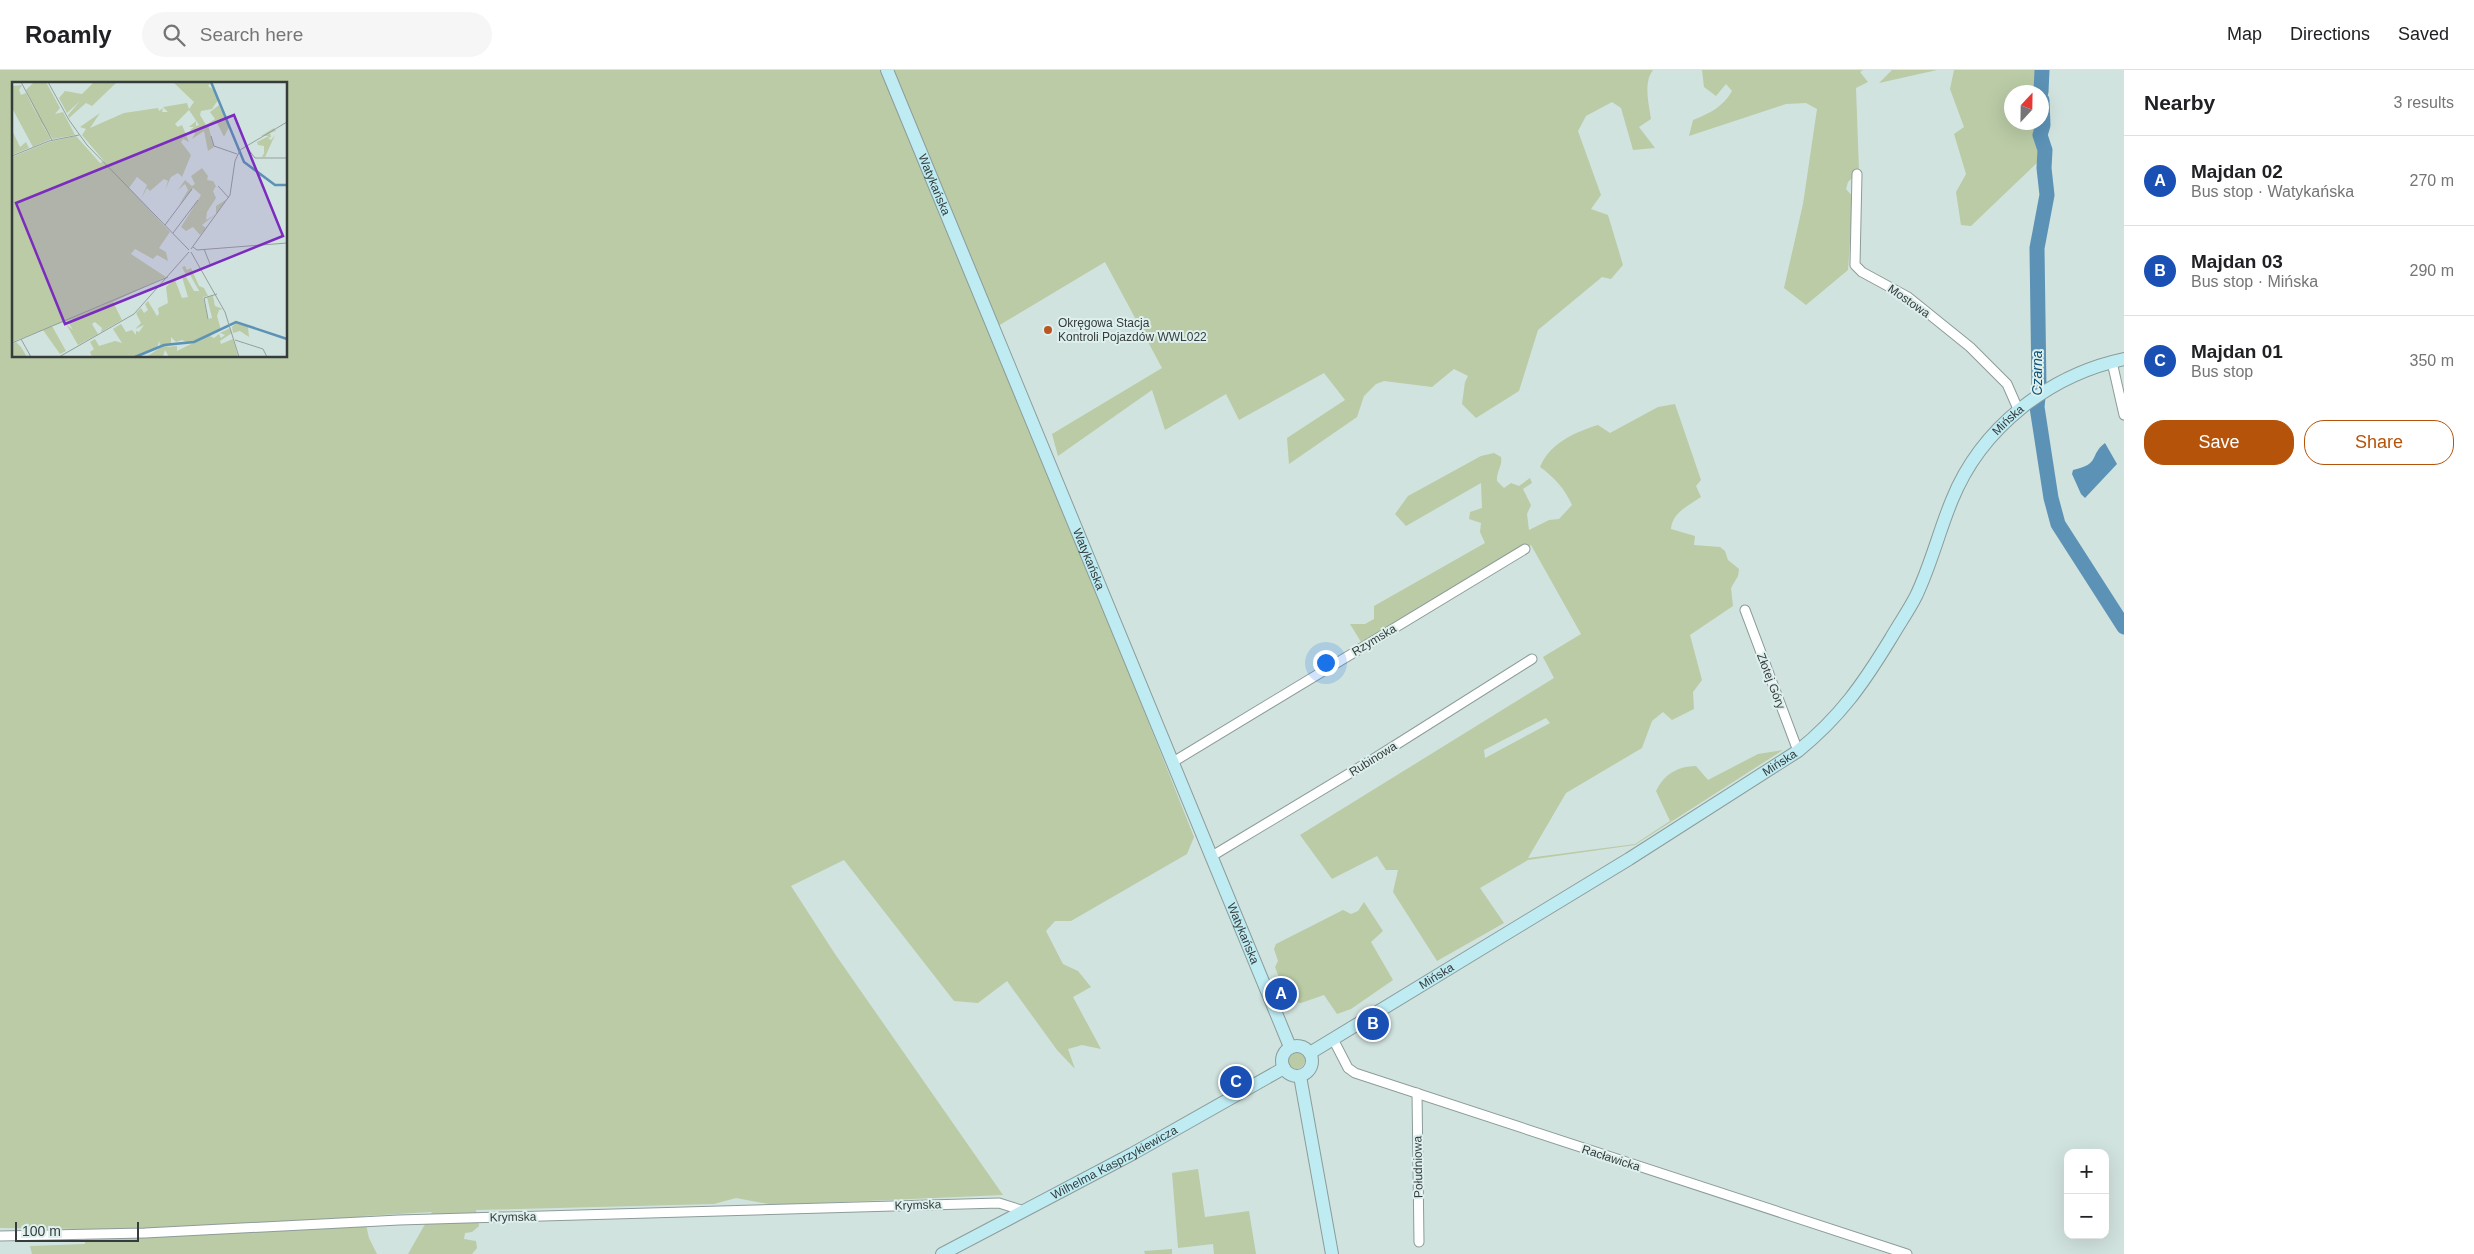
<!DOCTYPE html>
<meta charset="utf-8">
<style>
body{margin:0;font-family:Arial,sans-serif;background:#f6f6f6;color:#202124}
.controls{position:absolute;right:15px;bottom:15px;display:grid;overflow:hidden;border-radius:10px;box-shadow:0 5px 20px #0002}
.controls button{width:45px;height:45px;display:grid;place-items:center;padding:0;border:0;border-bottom:1px solid #e0e0e0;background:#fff;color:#202124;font:25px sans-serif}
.compass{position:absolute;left:2004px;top:15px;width:45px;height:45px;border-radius:50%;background:#fff;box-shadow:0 5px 20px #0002;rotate:22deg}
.scale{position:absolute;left:15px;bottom:12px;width:124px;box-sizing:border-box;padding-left:5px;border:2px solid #353c3b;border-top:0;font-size:14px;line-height:18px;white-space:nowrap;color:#353c3b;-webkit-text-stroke:4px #def0ed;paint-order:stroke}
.you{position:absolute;left:1325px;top:592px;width:18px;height:18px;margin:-12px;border:4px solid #fff;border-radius:50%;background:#1a73e8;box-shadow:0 0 0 8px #1a73e833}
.badge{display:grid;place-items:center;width:32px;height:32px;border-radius:50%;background:#b45309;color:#fff;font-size:16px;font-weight:700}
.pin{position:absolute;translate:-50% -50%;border:2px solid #fff;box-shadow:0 1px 5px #0006}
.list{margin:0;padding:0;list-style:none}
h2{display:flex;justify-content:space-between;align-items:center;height:65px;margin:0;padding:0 20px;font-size:21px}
h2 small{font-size:16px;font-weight:400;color:#757577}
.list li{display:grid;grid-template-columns:32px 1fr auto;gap:15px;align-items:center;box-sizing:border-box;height:90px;padding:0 20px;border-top:1px solid #e0e0e0}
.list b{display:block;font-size:19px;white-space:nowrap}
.list p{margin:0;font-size:16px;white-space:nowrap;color:#757577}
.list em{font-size:16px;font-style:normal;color:#757577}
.actions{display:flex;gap:10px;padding:15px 20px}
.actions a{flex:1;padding:11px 0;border:1px solid #b45309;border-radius:20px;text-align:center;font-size:18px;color:#b45309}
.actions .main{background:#b45309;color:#fff}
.icon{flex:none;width:28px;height:28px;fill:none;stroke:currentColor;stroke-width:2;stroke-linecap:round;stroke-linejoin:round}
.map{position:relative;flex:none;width:2124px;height:1184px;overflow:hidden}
header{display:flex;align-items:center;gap:30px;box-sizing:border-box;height:70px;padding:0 25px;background:#fff;border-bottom:1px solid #e0e0e0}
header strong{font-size:24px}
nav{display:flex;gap:28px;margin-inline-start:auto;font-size:18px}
.search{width:350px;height:45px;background:#f6f6f6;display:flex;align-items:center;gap:12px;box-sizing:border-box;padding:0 18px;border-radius:28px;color:#757577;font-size:19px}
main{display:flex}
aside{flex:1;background:#fff}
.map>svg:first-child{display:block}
.green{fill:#bacba6;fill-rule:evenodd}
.water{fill:#5c92b6}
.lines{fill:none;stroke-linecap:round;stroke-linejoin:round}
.river{stroke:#5c92b6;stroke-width:15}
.street-casing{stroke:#8c9c99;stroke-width:11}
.secondary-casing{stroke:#8c9c99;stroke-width:14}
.street{stroke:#fff;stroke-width:9}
.secondary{stroke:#bfebf2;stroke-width:12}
.poi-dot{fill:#ba5623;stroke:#def0ed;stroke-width:2}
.labels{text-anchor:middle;stroke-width:4;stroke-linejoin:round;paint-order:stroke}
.street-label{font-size:12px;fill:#353c3b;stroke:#def0ed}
.poi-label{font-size:12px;fill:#353c3b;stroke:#def0ed;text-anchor:start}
.water-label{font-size:14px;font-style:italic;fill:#0d5176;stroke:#def0ed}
.inset-river{fill:none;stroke:#5c92b6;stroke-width:2.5}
.inset-road{fill:none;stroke:#93a09d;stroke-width:1}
.view{fill:#7b2cbf;fill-opacity:0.15;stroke:#7b2cbf;stroke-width:2.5}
.inset-edge{fill:none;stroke:#353c3b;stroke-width:2.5}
</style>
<header>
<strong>Roamly</strong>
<div class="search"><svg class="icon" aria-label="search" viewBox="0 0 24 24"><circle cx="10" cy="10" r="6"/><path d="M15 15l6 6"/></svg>Search here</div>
<nav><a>Map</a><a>Directions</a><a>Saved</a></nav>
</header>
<main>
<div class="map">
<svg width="2124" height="1184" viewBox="0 0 2124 1184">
<rect width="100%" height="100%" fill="#d1e3df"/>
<g class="green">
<path d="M0,0H1653C1643,13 1649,34 1651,49L1639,57L1655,78L1633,80L1621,38L1612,32L1586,46L1578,61L1601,125L1591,139L1608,145L1623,195L1611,209L1602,207L1538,260L1519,321L1476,348L1462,334L1465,312L1468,306L1454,299L1432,317L1384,311L1376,314L1364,326L1357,347L1289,394L1287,368L1345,330L1324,303L1239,350L1226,324L1165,360L1152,320L1058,386L1052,364L1162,298L1105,192L998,256L1070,454L1194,767L1187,784L1071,851H1055L1046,861L1063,894L1078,901L1091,917L1073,927L1101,979L1082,975L1068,979L1075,999L1057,980L1007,911L978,933L954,931L844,790L791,816L835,884L1003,1125L774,1135L736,1128L714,1134L476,1140L479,1156L472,1162L465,1163L464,1169L476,1171L477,1178L472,1184H408L432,1142L364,1146L369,1168L377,1184H32L30,1176L85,1174V1159L0,1158ZM14,14H286V286H14Z"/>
<path d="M1702,0H1863L1860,2L1868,12L1856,18L1859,101L1848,112L1846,119L1853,127L1848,200L1806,235L1784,218L1803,134L1817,39L1806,33L1786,34L1689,66L1693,50C1710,43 1723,37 1732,21L1726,14L1716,26L1704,17Z"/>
<polygon points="1892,0 1937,0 1879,13"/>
<polygon points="1954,0 2036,0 2037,22 2012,22 2012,52 2036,53 2033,63 2039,75 2040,90 1971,156 1961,155 1956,122 1966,104 1954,64 1964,57 1950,19"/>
<path d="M1675,334L1701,410L1696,416L1701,427C1689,435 1672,443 1671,459L1695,466L1694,475L1720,477L1725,481L1728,490L1739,499L1738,506L1731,518L1733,536L1690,565L1702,610L1693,622L1694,639L1672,650L1663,642L1652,651L1642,678L1566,723L1528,788L1635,774L1670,751L1656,721C1664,704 1678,696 1696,696L1708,710L1758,684L1783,680L1635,775L1528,790L1480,818L1504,853L1437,891L1393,822L1398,800H1386L1377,786L1332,809L1300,765L1554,608L1543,587L1581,564L1531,475L1361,572L1350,554H1365L1374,549V536L1485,473L1480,462L1481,453L1469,449L1470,442L1482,438L1481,413L1406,456L1395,444L1408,426L1481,386L1494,383L1501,387C1503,395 1496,402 1497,411L1504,418L1511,413L1519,416L1530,408L1532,413L1523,419L1531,435L1527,444L1529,460L1549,450L1559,449L1572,435C1565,419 1554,407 1540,397C1550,373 1575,362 1598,355L1610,363L1658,337ZM1546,648L1550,653L1485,688L1484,680Z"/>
<polygon points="1364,832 1383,861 1371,872 1393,910 1351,939 1337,944 1324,925 1301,933 1288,931 1275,897 1278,891 1274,879 1276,874 1343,840 1351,844 1358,841"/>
<circle cx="1296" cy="990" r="9"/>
<polygon points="1198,1099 1205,1147 1249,1141 1256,1184 1214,1184 1213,1174 1178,1178 1172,1103"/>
<polygon points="1172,1179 1172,1184 1145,1184 1144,1181"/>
</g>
<path class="water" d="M2105,373L2117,394L2085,428L2081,424L2072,404L2073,400C2101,394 2089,385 2105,373Z"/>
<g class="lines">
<g class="river">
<polyline points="2041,22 2042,0"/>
<polyline points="2042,30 2043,55 2040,65 2045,80 2044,98 2047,125 2037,178 2039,318 2037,337 2051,428 2058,454 2124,557"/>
</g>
<g class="street-casing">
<g id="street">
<polyline points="1857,104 1855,195 1862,202 1908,227 1970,277 2007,314 2018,339"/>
<polyline points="2112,292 2124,345"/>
<polyline points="1745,540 1798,681"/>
<polyline points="1173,692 1525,479"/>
<polyline points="1212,786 1375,688 1532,589"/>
<polyline points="1333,969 1348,998 1355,1003 1907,1184"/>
<polyline points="1417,1023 1419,1172"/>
<polyline points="0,1166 145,1163 399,1150 999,1133 1024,1141"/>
</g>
</g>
<g class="secondary-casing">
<g id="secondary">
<path id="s1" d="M887,0L1290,977"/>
<circle cx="1297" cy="991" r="15"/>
<path id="s2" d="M1310,983L1629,789L1798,681C1840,647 1863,614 1891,568C1899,554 1909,540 1916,526C1931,495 1939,461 1952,430C1981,358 2049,305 2124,289"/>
<polyline points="1300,1006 1332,1184"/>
<path id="s3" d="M942,1184L1132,1084L1284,998"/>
</g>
</g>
<use href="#street" class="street"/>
<use href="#secondary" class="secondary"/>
</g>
<circle class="poi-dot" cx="1048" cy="260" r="5"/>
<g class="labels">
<g class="street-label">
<text dy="4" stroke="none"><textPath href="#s1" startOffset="124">Watykańska</textPath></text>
<text transform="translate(1909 231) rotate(35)" y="4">Mostowa</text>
<text dy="4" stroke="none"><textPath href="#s2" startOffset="971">Mińska</textPath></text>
<text dy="4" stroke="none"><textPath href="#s1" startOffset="529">Watykańska</textPath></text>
<text transform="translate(1374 570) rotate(-31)" y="4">Rzymska</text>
<text transform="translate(1771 611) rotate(69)" y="4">Złotej Góry</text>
<text transform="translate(1373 689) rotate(-32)" y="4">Rubinowa</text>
<text dy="4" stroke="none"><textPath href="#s2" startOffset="552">Mińska</textPath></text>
<text dy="4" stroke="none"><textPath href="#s1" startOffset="934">Watykańska</textPath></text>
<text dy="4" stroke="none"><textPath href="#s2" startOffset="148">Mińska</textPath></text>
<text transform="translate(1611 1088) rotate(18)" y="4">Racławicka</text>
<text dy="4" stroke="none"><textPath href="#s3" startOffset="195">Wilhelma Kasprzykiewicza</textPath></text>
<text transform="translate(1418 1097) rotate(-91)" y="4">Południowa</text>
<text transform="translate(918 1135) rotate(-2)" y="4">Krymska</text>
<text transform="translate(513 1147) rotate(-1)" y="4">Krymska</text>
</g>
<g class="poi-label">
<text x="1058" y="257">Okręgowa Stacja<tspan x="1058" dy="14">Kontroli Pojazdów WWL022</tspan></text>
</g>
<g class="water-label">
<text transform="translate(2037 303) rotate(-90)" y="5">Czarna</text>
</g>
</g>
<g transform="translate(12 12)">
<rect width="275" height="275" fill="#d1e3df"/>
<path d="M22,0H34L48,26L43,32L51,30L63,53L41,57L28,39L39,57L21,65L0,26V4L10,3L7,8L9,13L14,11L28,39L14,8ZM82,0H105L80,24L74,21L57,36L56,33L68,19L55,31L47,16L53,9L70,12ZM161,0H199L196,4L203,9L206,18L200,27L189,29L188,33L194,43L203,37L198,30L207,23L217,45L212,55L204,39L196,43L202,65L196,69L192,49L180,57L183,51L178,48L182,45H177L184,39V44L187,43L177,28L163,42L166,45L170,43L177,60L171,57L169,60L179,73L170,95L166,91L159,95L153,108L156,99L152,97L138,109L135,106L129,117L135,103L125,95L117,106L158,150L147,166L154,170L156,179L145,173L141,177L123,167L119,172L154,195L101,220L110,238L89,250L90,246L83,240L80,242L86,252L66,263L54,242L61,248L56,240L61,237L40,244L54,269L48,272L31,248L0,260V75L37,60L64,54L88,81L92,79L70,53L74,47L68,45L88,31L78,46L112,31L146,26L147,29L151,26L150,30H156L151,25L175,21L177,27L182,20ZM262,46L264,49L258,51L259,55L256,56L259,58L263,53L253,75H250L255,66L252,71V64L246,63L245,60L257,54H249ZM0,48L8,65L14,60L17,66L0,73ZM190,86L196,94L195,98L201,99L204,104L201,109L204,116L195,130L194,138L204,132V124L215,117L204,132L190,143L194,146L188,153L181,145L174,149L169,145L189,113L181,106L167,123L176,108L173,102L166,108L173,98L180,104L183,102L179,94ZM173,184L175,188L179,186L187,204L192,206L196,214L191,215L196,237L200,236L195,215L201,214L203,224L211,227L207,228L205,234L209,248L198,254L202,256L207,252L209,256L213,253L208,251L218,246L220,251L208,259L209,262L221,257L226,275H157L153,268L151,275H134L153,263H148L147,259L145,266L120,275H80L78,270L82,267L78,260L83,257L87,264L103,259L110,261L101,247L109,242L114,250L120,248L124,253V249L127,250L132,243L123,247L129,241L124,231L129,226L132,231L136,228L133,222L136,219L145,234L147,232L146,226L156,221L154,205L160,199L163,198L170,216L176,215L170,195L173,193L182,209H187L190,214L177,191L174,193L170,185ZM159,255L164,260L170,258L177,261L193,255L165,269V264L154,265L159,263ZM224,241L236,245L237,255L228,249L221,251L220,245ZM4,260L9,265L15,275H0V262Z" fill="#bacba6" fill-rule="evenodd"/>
<path class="inset-river" d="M199,0L232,80L263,103H275M123,275L152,263L182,260L224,240L275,257"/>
<path class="inset-road" d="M9,0L40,58M36,0L57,38L75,63L177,168M199,54L202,64L225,72M233,63L243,76H275M0,74L37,59L67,53M206,104L217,116M153,143L180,107M161,151L186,118M181,165L185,168L275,161M179,167L218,113L223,79L228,68L275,40M192,167L198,182M179,170L213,230L227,275M196,237L192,216L205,212M9,257L19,275M223,258L251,267L255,275M0,261L156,195M47,275L122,232L177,170"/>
<path class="view" d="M222,33L271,154L53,242L4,121Z"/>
<rect width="275" height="275" class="inset-edge"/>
</g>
</svg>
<div class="controls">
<button>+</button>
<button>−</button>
</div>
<svg class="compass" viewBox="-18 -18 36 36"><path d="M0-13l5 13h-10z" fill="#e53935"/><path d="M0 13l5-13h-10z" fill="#757577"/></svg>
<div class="scale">100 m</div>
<div class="you"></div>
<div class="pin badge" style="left:1281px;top:924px;background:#1a4fb4">A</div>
<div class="pin badge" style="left:1373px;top:954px;background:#1a4fb4">B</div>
<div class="pin badge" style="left:1236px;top:1012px;background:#1a4fb4">C</div>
</div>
<aside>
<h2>Nearby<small>3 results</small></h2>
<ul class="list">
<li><span class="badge" style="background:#1a4fb4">A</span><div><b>Majdan 02</b><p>Bus stop · Watykańska</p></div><em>270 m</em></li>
<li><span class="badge" style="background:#1a4fb4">B</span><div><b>Majdan 03</b><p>Bus stop · Mińska</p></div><em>290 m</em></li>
<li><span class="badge" style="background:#1a4fb4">C</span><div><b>Majdan 01</b><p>Bus stop</p></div><em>350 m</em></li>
</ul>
<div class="actions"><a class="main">Save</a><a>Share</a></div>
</aside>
</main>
